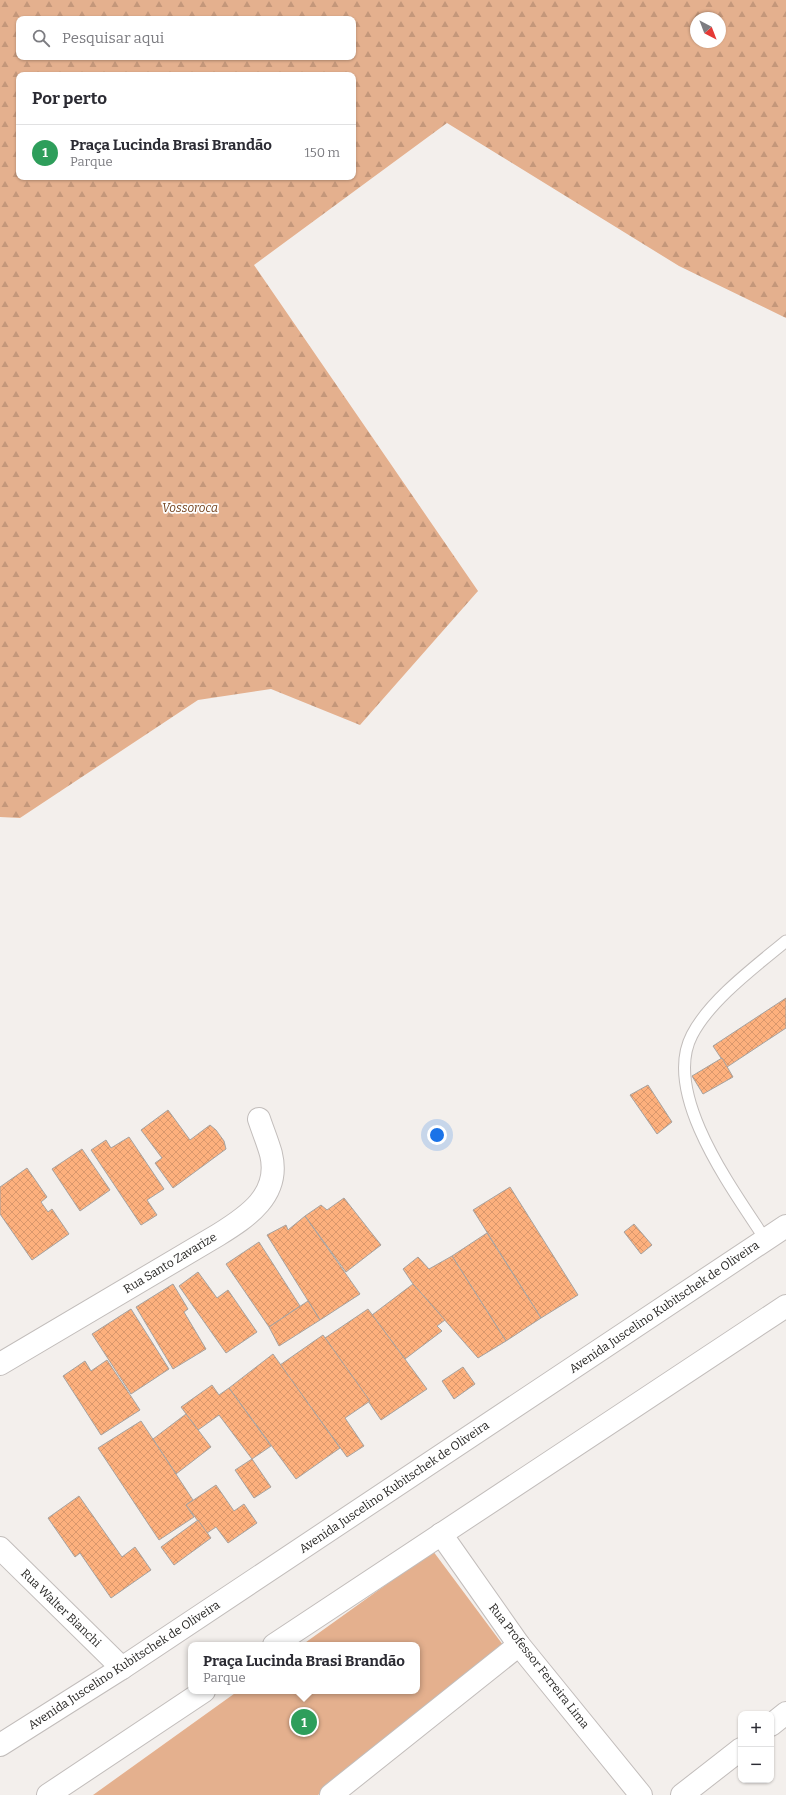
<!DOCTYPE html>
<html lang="pt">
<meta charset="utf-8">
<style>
body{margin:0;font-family:Bitter,serif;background:#f7f7f7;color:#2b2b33}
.controls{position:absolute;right:12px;bottom:12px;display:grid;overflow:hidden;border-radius:8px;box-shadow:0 1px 3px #0004}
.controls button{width:36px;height:36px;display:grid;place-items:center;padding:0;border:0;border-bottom:1px solid #e1e1e2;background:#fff;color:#2b2b33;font:20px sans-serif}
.compass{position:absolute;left:690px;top:12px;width:36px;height:36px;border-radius:50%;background:#fff;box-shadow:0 1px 3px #0004;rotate:138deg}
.you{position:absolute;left:437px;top:1135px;width:14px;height:14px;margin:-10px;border:3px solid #fff;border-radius:50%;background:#1a73e8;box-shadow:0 0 0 6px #1a73e833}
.badge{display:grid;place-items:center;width:26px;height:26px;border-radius:50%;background:#2b86b3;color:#fff;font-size:13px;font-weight:700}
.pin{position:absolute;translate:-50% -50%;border:2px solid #fff;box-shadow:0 1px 4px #0006}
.popup{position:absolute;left:188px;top:1642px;width:232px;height:52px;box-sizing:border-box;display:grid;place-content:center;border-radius:8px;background:#fff;filter:drop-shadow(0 1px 3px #0005);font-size:13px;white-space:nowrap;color:#7c7c81}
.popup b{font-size:15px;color:#2b2b33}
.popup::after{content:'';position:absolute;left:50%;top:100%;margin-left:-8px;border:8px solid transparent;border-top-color:#fff}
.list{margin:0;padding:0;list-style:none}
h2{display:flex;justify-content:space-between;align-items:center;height:52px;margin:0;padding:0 16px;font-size:17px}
h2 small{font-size:13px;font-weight:400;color:#7c7c81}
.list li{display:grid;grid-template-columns:26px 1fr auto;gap:12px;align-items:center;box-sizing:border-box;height:56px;padding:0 16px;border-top:1px solid #e1e1e2}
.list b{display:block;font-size:15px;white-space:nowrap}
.list p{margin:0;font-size:13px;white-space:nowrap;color:#7c7c81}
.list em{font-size:13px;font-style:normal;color:#7c7c81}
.icon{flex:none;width:22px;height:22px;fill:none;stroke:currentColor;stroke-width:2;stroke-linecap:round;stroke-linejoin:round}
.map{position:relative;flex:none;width:786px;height:1795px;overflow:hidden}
.search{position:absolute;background:#fff;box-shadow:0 1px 3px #0004;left:16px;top:16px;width:340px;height:44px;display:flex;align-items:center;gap:10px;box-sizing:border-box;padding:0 14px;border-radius:8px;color:#7c7c81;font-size:15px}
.panel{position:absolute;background:#fff;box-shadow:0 1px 3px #0004;left:16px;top:72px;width:340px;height:108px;border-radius:8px}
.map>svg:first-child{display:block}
.forest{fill:url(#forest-firs);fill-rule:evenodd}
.park{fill:#e4b08e}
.building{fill:url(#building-cross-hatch);stroke:#a6a29f}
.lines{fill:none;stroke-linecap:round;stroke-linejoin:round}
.service-casing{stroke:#c2bdbb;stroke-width:13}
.minor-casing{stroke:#c2bdbb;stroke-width:24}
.secondary-casing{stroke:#c2bdbb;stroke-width:24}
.service{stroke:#fff;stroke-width:11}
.minor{stroke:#fff;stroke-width:22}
.secondary{stroke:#fff;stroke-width:22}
.labels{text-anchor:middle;stroke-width:3.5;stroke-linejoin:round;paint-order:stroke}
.park-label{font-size:12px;font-style:italic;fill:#74431e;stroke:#fff}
.street-label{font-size:12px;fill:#282725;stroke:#fff}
</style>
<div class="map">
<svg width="786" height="1795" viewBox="0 0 786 1795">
<defs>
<pattern id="forest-firs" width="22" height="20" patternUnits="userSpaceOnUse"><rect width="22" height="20" fill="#e4b08e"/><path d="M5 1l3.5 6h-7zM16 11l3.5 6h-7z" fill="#c4977a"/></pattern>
<pattern id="building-cross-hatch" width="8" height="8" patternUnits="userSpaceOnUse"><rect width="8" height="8" fill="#fdb07d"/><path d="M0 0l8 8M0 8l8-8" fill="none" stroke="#d9976c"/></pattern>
</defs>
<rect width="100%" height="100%" fill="#f3efec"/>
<path class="forest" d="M0,0H786V318L679,266L447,123L254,265L478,591L360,725L271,689L198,700L20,818L0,817ZM696,18H720V42H696ZM19,19H353V57H19ZM19,75H353V177H19Z"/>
<polygon class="park" points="433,1551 506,1649 318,1795 93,1795 238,1691 417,1691 417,1645 302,1645"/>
<g class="building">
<polygon points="786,998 786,1028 727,1067 713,1046"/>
<polygon points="722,1058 733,1077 703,1094 692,1076"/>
<polygon points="648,1085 672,1122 657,1134 630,1095"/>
<polygon points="168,1110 190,1140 210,1125 216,1130 224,1141 226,1149 173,1188 155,1163 162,1158 141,1130"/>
<polygon points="129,1137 164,1189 147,1200 157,1215 141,1225 91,1150 106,1140 111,1148"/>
<polygon points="82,1149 110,1190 80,1211 52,1169"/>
<polygon points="27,1168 47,1197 41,1202 48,1212 52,1209 69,1234 32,1260 0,1214 0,1187"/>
<polygon points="510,1187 578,1295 541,1318 473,1210"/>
<polygon points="344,1198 381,1245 346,1272 305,1216 321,1205 327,1210"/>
<polygon points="305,1216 360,1294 320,1320 267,1235 286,1225 288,1230"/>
<polygon points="634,1224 652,1245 641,1254 624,1232"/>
<polygon points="487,1233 541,1318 506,1341 452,1256"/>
<polygon points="259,1242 300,1306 269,1327 226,1264"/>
<polygon points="452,1256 506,1341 478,1358 413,1284 403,1269 418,1257 429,1269"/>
<polygon points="198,1272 217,1298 228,1290 257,1332 226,1353 179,1286"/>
<polygon points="173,1284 188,1309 184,1312 206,1349 173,1369 136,1307"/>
<polygon points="413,1284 445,1320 437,1326 442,1331 405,1359 372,1315"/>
<polygon points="308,1301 320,1320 279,1346 269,1327"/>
<polygon points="131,1309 169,1369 131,1394 92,1334"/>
<polygon points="368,1309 427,1389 381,1420 325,1338"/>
<polygon points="323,1335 370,1401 345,1418 364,1446 347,1457 280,1365"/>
<polygon points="273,1354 340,1448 296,1479 229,1388"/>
<polygon points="107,1360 140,1410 101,1435 63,1376 85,1361 91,1371"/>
<polygon points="463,1367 475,1384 454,1399 442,1381"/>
<polygon points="212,1385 219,1395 229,1388 271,1446 252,1459 219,1415 198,1430 181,1407"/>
<polygon points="186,1414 211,1447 176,1474 153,1439"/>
<polygon points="141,1421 193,1500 186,1505 194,1517 159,1540 98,1448"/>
<polygon points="252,1459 271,1487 254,1498 235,1470"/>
<polygon points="216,1485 234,1511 244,1504 257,1523 228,1543 216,1527 207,1533 186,1505"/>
<polygon points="79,1496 122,1557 135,1547 151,1570 111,1598 80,1553 75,1557 48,1518"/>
<polygon points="198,1520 211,1538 174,1565 161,1547"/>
</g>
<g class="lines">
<g class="service-casing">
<path id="service" d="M765,1239C734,1191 661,1094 692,1035C710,1000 756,966 786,941"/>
</g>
<g class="minor-casing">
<g id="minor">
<path d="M0,1364L218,1235C247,1217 281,1195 271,1154C268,1143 263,1131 259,1119"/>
<polyline points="441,1534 519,1645 641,1795"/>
<polyline points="0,1548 122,1668"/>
<polyline points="771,1725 786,1713"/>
<polyline points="331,1795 519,1645"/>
<polyline points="682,1795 741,1749"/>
</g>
</g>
<g class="secondary-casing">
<g id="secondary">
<polyline points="274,1645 786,1306"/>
<polyline points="0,1745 122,1668 786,1226"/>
<polyline points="48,1795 204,1691"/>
</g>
</g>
<use href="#service" class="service"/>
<use href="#minor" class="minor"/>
<use href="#secondary" class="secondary"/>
</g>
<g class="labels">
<g class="park-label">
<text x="190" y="512">Vossoroca</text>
</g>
<g class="street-label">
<text transform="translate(170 1263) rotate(-31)" y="4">Rua Santo Zavarize</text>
<text transform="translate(664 1307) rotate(-34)" y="4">Avenida Juscelino Kubitschek de Oliveira</text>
<text transform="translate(394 1487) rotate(-34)" y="4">Avenida Juscelino Kubitschek de Oliveira</text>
<text transform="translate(61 1608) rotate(44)" y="4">Rua Walter Bianchi</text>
<text transform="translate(124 1665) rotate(-33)" y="4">Avenida Juscelino Kubitschek de Oliveira</text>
<text transform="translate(539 1666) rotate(52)" y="4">Rua Professor Ferreira Lima</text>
</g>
</g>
</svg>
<div class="controls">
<button>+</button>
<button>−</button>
</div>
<svg class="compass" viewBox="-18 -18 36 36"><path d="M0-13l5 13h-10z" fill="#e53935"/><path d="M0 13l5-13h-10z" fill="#7c7c81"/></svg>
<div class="you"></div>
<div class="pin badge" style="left:304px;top:1722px;background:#2e9e5b">1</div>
<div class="popup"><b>Praça Lucinda Brasi Brandão</b>Parque</div>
<div class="search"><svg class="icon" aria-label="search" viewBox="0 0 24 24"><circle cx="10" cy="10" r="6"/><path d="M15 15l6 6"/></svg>Pesquisar aqui</div>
<section class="panel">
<h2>Por perto<small></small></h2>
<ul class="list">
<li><span class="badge" style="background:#2e9e5b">1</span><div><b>Praça Lucinda Brasi Brandão</b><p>Parque</p></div><em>150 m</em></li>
</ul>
</section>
</div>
